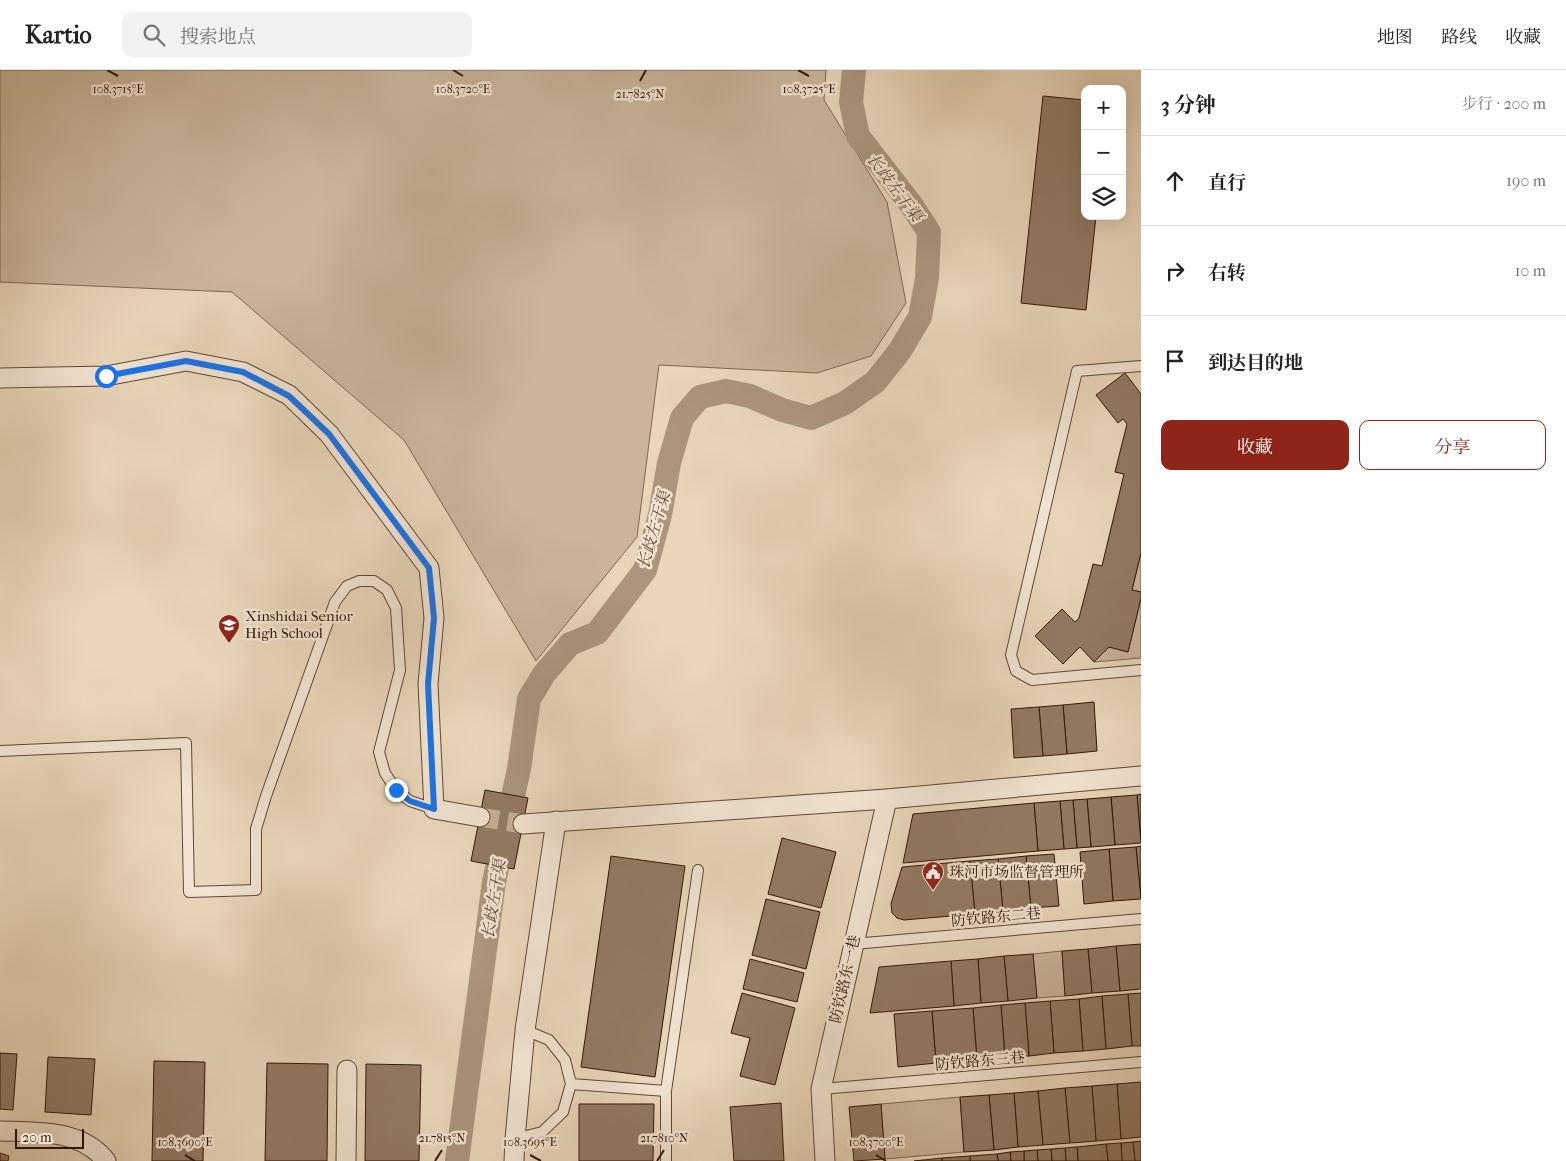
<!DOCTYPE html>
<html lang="zh">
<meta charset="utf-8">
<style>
body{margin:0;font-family:"IM FELL French Canon","Noto Serif SC",serif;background:#f2f2f2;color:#222}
.controls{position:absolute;right:15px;top:15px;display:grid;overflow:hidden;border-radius:10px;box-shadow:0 5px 20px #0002}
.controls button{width:45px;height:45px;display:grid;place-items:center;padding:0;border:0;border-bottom:1px solid #e0e0e0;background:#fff;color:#222;font:25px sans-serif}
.scale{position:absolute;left:15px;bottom:12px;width:69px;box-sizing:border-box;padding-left:5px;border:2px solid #341607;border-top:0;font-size:14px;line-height:18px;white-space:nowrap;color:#341607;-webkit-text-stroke:4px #f1e4d2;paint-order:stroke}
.stop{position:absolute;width:15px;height:15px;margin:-11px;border:4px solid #1a73e8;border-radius:50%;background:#fff}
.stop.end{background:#1a73e8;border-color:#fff;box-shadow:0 1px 5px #0008}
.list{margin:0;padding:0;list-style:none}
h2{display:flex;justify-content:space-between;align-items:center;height:65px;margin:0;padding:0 20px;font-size:21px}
h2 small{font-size:16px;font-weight:400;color:#767676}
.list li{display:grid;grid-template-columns:32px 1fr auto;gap:15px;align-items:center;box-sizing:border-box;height:90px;padding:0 20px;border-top:1px solid #e0e0e0}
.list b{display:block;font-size:19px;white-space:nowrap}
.list em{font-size:16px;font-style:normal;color:#767676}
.actions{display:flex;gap:10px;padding:15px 20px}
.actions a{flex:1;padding:11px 0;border:1px solid #8f2418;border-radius:10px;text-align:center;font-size:18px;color:#8f2418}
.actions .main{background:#8f2418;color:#fff}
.icon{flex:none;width:28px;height:28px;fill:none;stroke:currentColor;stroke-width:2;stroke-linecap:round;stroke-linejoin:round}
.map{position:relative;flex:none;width:1141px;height:1091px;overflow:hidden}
header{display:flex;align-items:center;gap:30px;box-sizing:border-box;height:70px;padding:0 25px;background:#fff;border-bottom:1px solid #e0e0e0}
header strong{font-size:24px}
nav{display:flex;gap:28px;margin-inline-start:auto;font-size:18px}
.search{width:350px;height:45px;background:#f2f2f2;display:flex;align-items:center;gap:12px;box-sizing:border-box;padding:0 18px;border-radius:10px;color:#767676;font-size:19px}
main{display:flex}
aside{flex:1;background:#fff}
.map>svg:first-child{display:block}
.green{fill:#cab59c;stroke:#7f6652}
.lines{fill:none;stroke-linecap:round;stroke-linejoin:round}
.canal{stroke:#ab957d;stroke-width:24}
.building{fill:#927a64;stroke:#341607}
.minor-tunnel{stroke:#c5b096;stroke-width:19;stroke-dasharray:19 9;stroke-linecap:butt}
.service-casing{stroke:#614634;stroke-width:12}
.minor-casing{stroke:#614634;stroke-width:21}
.service{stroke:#f1e4d2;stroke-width:10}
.minor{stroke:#f1e4d2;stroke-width:19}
.route{stroke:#1a73e8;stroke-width:6}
.ticks{fill:none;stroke:#341607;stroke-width:2}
.labels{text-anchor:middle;stroke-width:5;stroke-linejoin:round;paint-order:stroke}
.poi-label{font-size:15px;fill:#341607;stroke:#f1e4d2;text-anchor:start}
.street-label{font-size:15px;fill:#341607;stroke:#f1e4d2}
.water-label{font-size:16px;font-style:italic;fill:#644936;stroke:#f1e4d2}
.ticks-label{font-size:12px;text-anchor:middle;fill:#341607;stroke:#f1e4d2;stroke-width:5;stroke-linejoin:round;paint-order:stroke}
</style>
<header>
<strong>Kartio</strong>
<div class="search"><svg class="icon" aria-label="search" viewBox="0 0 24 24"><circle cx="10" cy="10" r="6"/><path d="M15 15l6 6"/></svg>搜索地点</div>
<nav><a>地图</a><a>路线</a><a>收藏</a></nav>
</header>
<main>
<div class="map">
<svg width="1141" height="1091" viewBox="0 0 1141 1091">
<rect width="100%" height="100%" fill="#e9d6ba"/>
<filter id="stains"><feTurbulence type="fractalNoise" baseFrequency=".004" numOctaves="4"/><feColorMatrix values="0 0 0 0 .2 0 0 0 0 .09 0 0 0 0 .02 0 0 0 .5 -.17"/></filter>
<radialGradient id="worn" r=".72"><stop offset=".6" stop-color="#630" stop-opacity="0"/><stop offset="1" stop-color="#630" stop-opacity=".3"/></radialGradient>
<g class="green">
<polygon points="0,0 826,0 824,30 887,132 906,233 871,286 817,303 659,295 637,467 536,591 404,370 232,222 0,212"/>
<polygon points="1141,483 1141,522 1132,520"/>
<polygon points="1141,528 1141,588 1094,592 1109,577 1128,582"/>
<polygon points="1062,881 1065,926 1037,928 1033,884"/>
<polygon points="960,1027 964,1082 885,1089 881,1034"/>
</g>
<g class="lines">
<polyline class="canal" points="457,1091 494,812 519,699 529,629 544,604 570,574 597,563 645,500 660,445 669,393 682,348 700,327 726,321 750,326 782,340 811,348 845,333 875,312 899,282 920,247 927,208 929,162 910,133 858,66 851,32 854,0"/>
</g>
<g class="building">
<polygon points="1043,26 1085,30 1085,146 1096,146 1086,240 1021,233"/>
<polygon points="1125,303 1141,324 1141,483 1132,520 1141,522 1141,528 1128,582 1109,577 1094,592 1080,577 1063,594 1035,566 1062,539 1075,552 1079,548 1093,494 1102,496 1124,404 1115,402 1127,354 1123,349 1118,353 1096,325"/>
<polygon points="1094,632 1097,681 1067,684 1063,635"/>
<polygon points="1063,635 1067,684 1043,686 1039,637"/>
<polygon points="1039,637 1043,686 1014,688 1011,639"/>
<polygon points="485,720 528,728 514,799 471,791"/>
<polygon points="1141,724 1141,773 1137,725"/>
<polygon points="1137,725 1141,773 1115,775 1111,727"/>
<polygon points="1111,727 1115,775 1091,777 1087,729"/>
<polygon points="1087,729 1091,777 1077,778 1073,730"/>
<polygon points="1073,730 1077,778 1064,779 1060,731"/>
<polygon points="1060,731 1064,779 1038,781 1034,733"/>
<polygon points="1034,733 1038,781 903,793 913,744"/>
<polygon points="782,768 836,782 821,838 768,824"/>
<polygon points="1141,776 1141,829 1136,777"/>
<polygon points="1136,777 1141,829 1113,831 1109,779"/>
<polygon points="1109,779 1113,831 1084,834 1080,782"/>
<polygon points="1054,784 1059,836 1031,838 1026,786"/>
<polygon points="611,786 685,796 655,1007 581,997"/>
<polygon points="1026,786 1031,838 1003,841 998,789"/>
<polygon points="998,789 1003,841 975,844 970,791"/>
<polygon points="970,791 975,844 904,850 897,848 892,843 891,834 902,797"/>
<polygon points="766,829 820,842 806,899 752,885"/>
<polygon points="1141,874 1141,919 1120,921 1116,876"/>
<polygon points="1116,876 1120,921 1092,923 1088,879"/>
<polygon points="1088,879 1092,923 1065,926 1062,881"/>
<polygon points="1033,884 1037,928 1008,931 1004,886"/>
<polygon points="1004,886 1008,931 981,933 978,889"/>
<polygon points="750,889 804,903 797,932 743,919"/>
<polygon points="978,889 981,933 954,936 951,891"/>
<polygon points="951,891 954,936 870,943 879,897"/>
<polygon points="742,923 795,938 775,1015 740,1006 750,968 731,963"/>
<polygon points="1141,923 1141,976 1132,976 1128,924"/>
<polygon points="1128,924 1132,976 1106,979 1102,926"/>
<polygon points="1102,926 1106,979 1083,981 1079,929"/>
<polygon points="1079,929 1083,981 1054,983 1050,931"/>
<polygon points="1050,931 1054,983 1029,986 1025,933"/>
<polygon points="1025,933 1029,986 1005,987 1001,935"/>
<polygon points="1001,935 1005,987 977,990 973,938"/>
<polygon points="973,938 977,990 936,993 932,941"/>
<polygon points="932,941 936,993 898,997 894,944"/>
<polygon points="0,983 17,984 13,1040 0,1039"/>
<polygon points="48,987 95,989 91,1045 45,1042"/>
<polygon points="154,991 205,992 203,1091 152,1091"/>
<polygon points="267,993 328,994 327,1091 265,1091"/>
<polygon points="366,994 421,995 419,1091 365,1091"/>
<polygon points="1141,1012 1141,1067 1121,1069 1117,1014"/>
<polygon points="1117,1014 1121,1069 1096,1071 1092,1016"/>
<polygon points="1092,1016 1096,1071 1070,1073 1065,1018"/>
<polygon points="1065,1018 1070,1073 1043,1075 1038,1021"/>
<polygon points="1038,1021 1043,1075 1018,1077 1014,1023"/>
<polygon points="1014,1023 1018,1077 994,1080 989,1025"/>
<polygon points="989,1025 994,1080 964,1082 960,1027"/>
<polygon points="781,1033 784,1091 734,1091 730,1037"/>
<polygon points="579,1034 654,1034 653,1091 579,1091"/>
<polygon points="881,1034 885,1089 854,1091 849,1037"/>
<polygon points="1141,1071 1141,1091 1135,1091 1133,1072"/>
<polygon points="1133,1072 1135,1091 1122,1091 1121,1073"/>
<polygon points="1121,1073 1122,1091 1108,1091 1106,1074"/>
<polygon points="1106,1074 1108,1091 1078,1091 1077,1077"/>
<polygon points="1077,1077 1078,1091 1066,1091 1065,1078"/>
<polygon points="1065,1078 1066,1091 1052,1091 1051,1079"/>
<polygon points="1051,1079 1052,1091 1038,1091 1037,1080"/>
<polygon points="1037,1080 1038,1091 1024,1091 1024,1081"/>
<polygon points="1024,1081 1024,1091 1011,1091 1010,1082"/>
<polygon points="1010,1082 1011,1091 998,1091 997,1084"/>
<polygon points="0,1083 9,1086 8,1091 0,1091"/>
<polygon points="997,1084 998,1091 970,1091 970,1086"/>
<polygon points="970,1086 970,1091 942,1091 942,1088"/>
<polygon points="942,1088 942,1091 914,1091"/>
</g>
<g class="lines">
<polyline class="minor-tunnel" points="480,747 523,754"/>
<g class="service-casing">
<g id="service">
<polyline points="1141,296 1077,301 1011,585 1016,601 1032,610 1141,600"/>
<polyline points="0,681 186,673 189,822 256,820 256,759 266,726 335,532 347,516 359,511 374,511 387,520 396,538 400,600 379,682 385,703 396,720 410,731 434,739"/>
<polyline points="853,874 1141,849"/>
<polyline points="571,1014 666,1021"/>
<polyline points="821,1019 1141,992"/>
<polyline points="515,1069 542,1062 563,1042 571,1014 565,990 549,970 525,960"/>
<polyline points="666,1091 666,1021 698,800"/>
</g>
</g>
<g class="minor-casing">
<g id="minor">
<polyline points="0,308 106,306 186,291 243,302 289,325 329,364 429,498 434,548 428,614 434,739 480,747"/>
<polyline points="523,754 887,729"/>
<path d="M0,1061C36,1062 81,1059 106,1091"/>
<polyline points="346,1091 347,1000"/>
<polyline points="514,1091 515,1069 525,960 556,751"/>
<polyline points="825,1091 821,1019 887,729 1141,706"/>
</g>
</g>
<use href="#service" class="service"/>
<use href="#minor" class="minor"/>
</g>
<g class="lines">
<polyline class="route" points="106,306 186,291 243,302 289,326 329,364 429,498 434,548 428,614 434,739 410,731 396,720"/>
</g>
<path class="ticks" d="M107,0L118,6M453,0L463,6M798,0L809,6M640,11L646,0M185,1085L195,1091M530,1085L541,1091M876,1085L886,1091M435,1091L442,1080M657,1091L664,1080"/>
<defs>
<g id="school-pin" transform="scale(1.125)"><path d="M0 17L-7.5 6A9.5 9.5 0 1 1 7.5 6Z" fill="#8f2418" stroke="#f1e4d2"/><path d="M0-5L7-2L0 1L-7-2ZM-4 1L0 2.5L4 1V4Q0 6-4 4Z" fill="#fff"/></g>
<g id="civic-pin" transform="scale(1.125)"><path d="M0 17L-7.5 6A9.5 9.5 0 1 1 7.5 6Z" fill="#8f2418" stroke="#f1e4d2"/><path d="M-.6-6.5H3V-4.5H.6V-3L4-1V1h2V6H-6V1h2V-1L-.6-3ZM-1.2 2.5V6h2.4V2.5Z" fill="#fff"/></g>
</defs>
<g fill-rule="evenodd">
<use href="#school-pin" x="229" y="555"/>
<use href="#civic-pin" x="933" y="802"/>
</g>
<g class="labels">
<g class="poi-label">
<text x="245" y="551">Xinshidai Senior<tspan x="245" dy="17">High School</tspan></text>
<text x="949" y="807">珠河市场监督管理所</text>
</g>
<g class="street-label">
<text transform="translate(996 847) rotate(-5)" y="5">防钦路东二巷</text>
<text transform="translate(845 909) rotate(-77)" y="5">防钦路东一巷</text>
<text transform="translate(980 991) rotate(-5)" y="5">防钦路东三巷</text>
</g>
<g class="water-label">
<text transform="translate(895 117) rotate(53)" y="6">长歧左干渠</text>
<text transform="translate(653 460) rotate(-74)" y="6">长歧左干渠</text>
<text transform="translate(493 829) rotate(-81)" y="6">长歧左干渠</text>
</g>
</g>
<g class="ticks-label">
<text x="118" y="23">108.3715°E</text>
<text x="463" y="23">108.3720°E</text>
<text x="809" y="23">108.3725°E</text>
<text x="640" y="28">21.7825°N</text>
<text x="442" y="1072">21.7815°N</text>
<text x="664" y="1072">21.7810°N</text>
<text x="185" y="1076">108.3690°E</text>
<text x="530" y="1076">108.3695°E</text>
<text x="876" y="1076">108.3700°E</text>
</g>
<rect width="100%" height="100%" filter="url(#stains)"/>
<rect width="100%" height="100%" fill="url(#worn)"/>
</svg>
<div class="controls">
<button>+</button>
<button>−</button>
<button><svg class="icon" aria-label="layers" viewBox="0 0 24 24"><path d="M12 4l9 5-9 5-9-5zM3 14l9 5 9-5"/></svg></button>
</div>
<div class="scale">20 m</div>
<div class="stop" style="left:106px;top:306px"></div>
<div class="stop end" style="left:396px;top:720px"></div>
</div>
<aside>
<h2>3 分钟<small>步行 · 200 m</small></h2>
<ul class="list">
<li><svg class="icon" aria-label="ahead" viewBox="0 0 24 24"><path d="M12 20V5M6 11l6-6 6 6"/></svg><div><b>直行</b></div><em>190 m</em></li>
<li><svg class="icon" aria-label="right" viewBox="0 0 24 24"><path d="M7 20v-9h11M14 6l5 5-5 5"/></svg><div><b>右转</b></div><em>10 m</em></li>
<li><svg class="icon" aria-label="arrive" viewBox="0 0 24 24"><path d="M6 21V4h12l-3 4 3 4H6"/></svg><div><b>到达目的地</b></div></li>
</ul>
<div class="actions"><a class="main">收藏</a><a>分享</a></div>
</aside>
</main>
